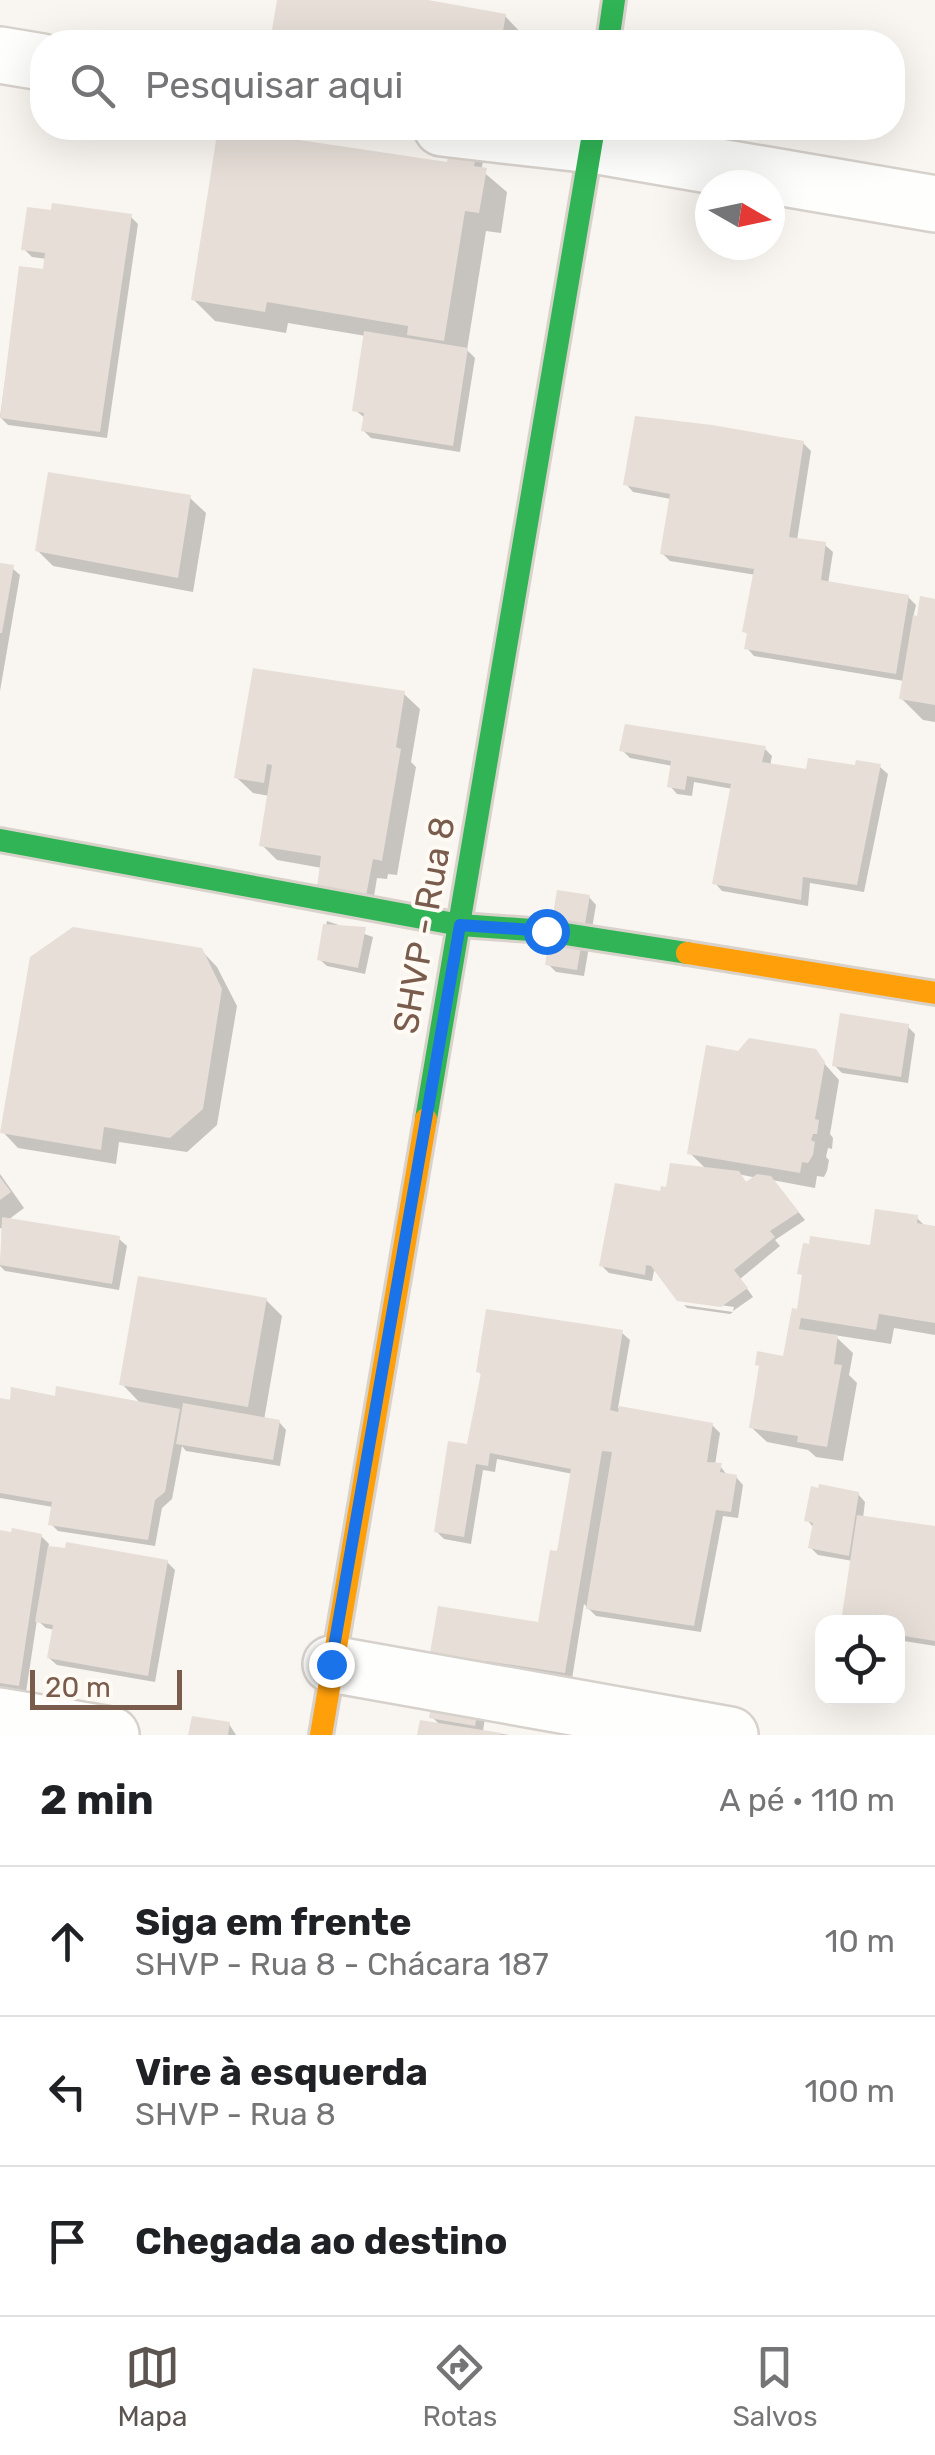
<!DOCTYPE html>
<html lang="pt">
<meta charset="utf-8">
<style>
body{margin:0;font-family:Rubik,sans-serif;background:#f6f6f6;color:#202124}
.controls{position:absolute;right:30px;bottom:30px;display:grid;overflow:hidden;border-radius:20px;box-shadow:0 10px 40px #0002}
.controls button{width:90px;height:90px;display:grid;place-items:center;padding:0;border:0;border-bottom:2px solid #e0e0e0;background:#fff;color:#202124;font:50px sans-serif}
.compass{position:absolute;left:695px;top:170px;width:90px;height:90px;border-radius:50%;background:#fff;box-shadow:0 10px 40px #0002;rotate:99deg}
.scale{position:absolute;left:30px;bottom:25px;width:152px;box-sizing:border-box;padding-left:10px;border:5px solid #7a5c4d;border-top:0;font-size:28px;line-height:35px;white-space:nowrap;color:#7a5c4d;-webkit-text-stroke:8px #fffaf3;paint-order:stroke}
.stop{position:absolute;width:30px;height:30px;margin:-22px;border:8px solid #1a73e8;border-radius:50%;background:#fff}
.stop.end{background:#1a73e8;border-color:#fff;box-shadow:0 2px 10px #0008}
.list{margin:0;padding:0;list-style:none}
h2{display:flex;justify-content:space-between;align-items:center;height:130px;margin:0;padding:0 40px;font-size:42px}
h2 small{font-size:32px;font-weight:400;color:#757577}
.list li{display:grid;grid-template-columns:65px 1fr auto;gap:30px;align-items:center;box-sizing:border-box;height:150px;padding:0 40px;border-top:2px solid #e0e0e0}
.list b{display:block;font-size:38px;white-space:nowrap}
.list p{margin:0;font-size:32px;white-space:nowrap;color:#757577}
.list em{font-size:32px;font-style:normal;color:#757577}
.icon{flex:none;width:55px;height:55px;fill:none;stroke:currentColor;stroke-width:2;stroke-linecap:round;stroke-linejoin:round}
.map{position:relative;flex:none;width:935px;height:1735px;overflow:hidden}
.search{position:absolute;background:#fff;box-shadow:0 10px 40px #0002;left:30px;right:30px;top:30px;height:110px;display:flex;align-items:center;gap:25px;box-sizing:border-box;padding:0 35px;border-radius:40px;color:#757577;font-size:38px}
.sheet{height:580px;background:#fff}
nav{display:flex;justify-content:space-around;align-items:center;box-sizing:border-box;height:140px;border-top:2px solid #e0e0e0;background:#fff;font-size:28px;color:#757577}
nav a{display:grid;justify-items:center;gap:5px}
nav .on{color:#5c5450}
.map>svg:first-child{display:block}
.shadow{fill:#0003;fill-rule:evenodd}
.building{fill:#e6ded7}
.lines{fill:none;stroke-linecap:round;stroke-linejoin:round}
.street-casing{stroke:#d7d1cb;stroke-width:60}
.fast-casing{stroke:#d9d2cb;stroke-width:28}
.slow-casing{stroke:#d9d2cb;stroke-width:28}
.street{stroke:#fefefd;stroke-width:55}
.fast{stroke:#30b455;stroke-width:22}
.slow{stroke:#ff9f0a;stroke-width:22}
.route{stroke:#1a73e8;stroke-width:12}
.labels{text-anchor:middle;stroke-width:8;stroke-linejoin:round;paint-order:stroke}
.street-label{font-size:35px;fill:#7a5c4d;stroke:#fffaf3}
</style>
<div class="map">
<svg width="935" height="1735" viewBox="0 0 935 1735">
<rect width="100%" height="100%" fill="#f9f5f0"/>
<g class="shadow">
<polygon points="280,0 413,0 505,16 526,38 526,42 272,42"/>
<polygon points="492,128 486,162 483,162 481,170 507,192 501,233 486,231 467,350 475,358 460,452 371,438 363,430 365,418 355,410 366,336 288,323 286,333 215,321 193,299 454,166"/>
<polygon points="131,217 138,224 107,438 8,425 0,417 21,268 46,271 47,259 32,257 24,249"/>
<polygon points="803,443 811,451 797,540 825,545 833,552 828,584 908,597 916,605 913,618 919,619 935,601 935,722 923,720 901,698 904,681 754,656 747,648 749,635 745,632 756,575 670,561 663,554 671,499 633,492 626,484"/>
<polygon points="190,498 206,513 193,592 53,566 37,550"/>
<polygon points="0,565 12,568 20,575 0,691"/>
<polygon points="404,694 420,709 411,762 416,767 397,875 388,874 387,879 377,878 373,902 322,868 277,860 262,845 270,796 253,793 237,778"/>
<polygon points="764,748 772,756 770,766 808,772 880,767 888,774 864,892 810,883 808,906 722,891 715,883 733,789 694,782 692,796 677,794 670,786 673,766 630,758 622,750"/>
<polygon points="589,897 596,905 584,976 556,972 548,964"/>
<polygon points="327,921 373,937 365,974 327,966 319,959"/>
<polygon points="201,950 217,967 237,1006 217,1125 187,1152 119,1142 116,1164 18,1148 3,1132"/>
<polygon points="908,1027 915,1034 908,1083 842,1073 834,1065"/>
<path d="M814,1052L839,1080L830,1134L833,1138L832,1149L828,1148L826,1157L829,1160L827,1171L824,1177L817,1176L815,1188L772,1180L805,1220L775,1240L780,1246L740,1279L753,1297L733,1311L734,1307L678,1299L659,1272L654,1271L652,1281L609,1273L602,1266L662,1194L707,1170L690,1153L739,1054ZM738,1174L757,1178L747,1184Z"/>
<polygon points="0,1174 24,1208 8,1220 119,1239 127,1246 119,1290 5,1271 0,1266 3,1229 0,1228"/>
<polygon points="917,1218 926,1227 935,1228 935,1335 894,1328 891,1344 834,1335 853,1353 849,1375 857,1383 843,1461 816,1457 808,1450 767,1442 751,1427 785,1358 799,1311 872,1248"/>
<polygon points="266,1300 282,1316 264,1420 279,1422 286,1430 280,1466 186,1451 182,1446 172,1499 162,1508 155,1546 58,1531 51,1524 53,1507 0,1498 0,1400 57,1399 142,1405 122,1384"/>
<polygon points="684,1305 733,1312 730,1314 687,1308"/>
<polygon points="622,1333 630,1340 618,1408 712,1425 720,1433 715,1465 720,1466 728,1476 736,1477 743,1485 738,1518 723,1516 701,1632 596,1616 584,1604 572,1679 487,1704 483,1731 509,1735 420,1735 440,1725 432,1717 441,1660 433,1652 540,1625 559,1554 573,1474 497,1459 495,1472 483,1470 471,1544 444,1539 437,1532 469,1447 483,1376 478,1371"/>
<polygon points="858,1494 865,1502 863,1518 935,1529 935,1646 898,1640 898,1622 843,1622 853,1561 818,1555 811,1548 814,1528 807,1520"/>
<polygon points="0,1531 41,1536 49,1544 48,1548 167,1562 175,1570 155,1682 57,1665 49,1658 55,1630 46,1628 37,1620 26,1692 0,1688"/>
<polygon points="229,1724 236,1735 191,1735"/>
</g>
<g class="building">
<polygon points="277,0 428,0 506,14 501,42 270,42"/>
<polygon points="218,128 447,162 453,128 476,156 474,166 487,168 479,213 465,211 444,341 407,335 408,326 267,302 265,312 191,300"/>
<polygon points="52,203 132,214 100,432 0,418 19,266 43,269 45,253 21,250 27,207 51,210"/>
<polygon points="364,331 468,348 453,446 361,431 364,413 352,411"/>
<polygon points="635,416 712,425 804,441 789,537 826,542 821,580 909,595 896,674 744,649 747,633 742,632 754,569 660,554 670,494 623,485"/>
<polygon points="48,472 191,495 178,578 35,551"/>
<polygon points="0,563 14,565 2,633 0,633"/>
<polygon points="920,596 935,599 935,705 899,699 913,615 917,616"/>
<polygon points="253,668 405,691 396,747 401,749 382,861 373,859 366,896 317,888 321,856 259,846 272,765 267,764 264,783 234,778"/>
<polygon points="625,724 766,746 762,762 806,769 808,758 855,765 856,760 881,764 857,885 803,877 801,900 712,884 731,784 687,776 685,790 667,787 671,761 619,751"/>
<polygon points="557,890 590,895 577,970 545,965"/>
<polygon points="323,924 366,927 358,968 317,960"/>
<polygon points="73,927 202,948 222,989 203,1109 170,1138 104,1127 101,1150 0,1133 30,957"/>
<polygon points="840,1013 909,1024 901,1077 832,1066"/>
<polygon points="749,1038 816,1049 825,1062 815,1119 819,1120 817,1134 813,1134 811,1140 815,1142 813,1155 808,1163 802,1162 800,1173 687,1154 706,1045 738,1051"/>
<polygon points="670,1163 739,1171 746,1182 757,1174 771,1176 799,1212 770,1231 775,1237 734,1270 748,1288 721,1307 677,1301 651,1266 646,1265 645,1275 599,1266 615,1183 660,1191 661,1186 666,1187"/>
<polygon points="0,1177 11,1192 0,1200"/>
<polygon points="875,1209 918,1215 917,1223 935,1226 935,1323 879,1314 876,1330 801,1318 799,1329 838,1335 834,1364 842,1365 827,1447 797,1442 798,1436 749,1428 759,1366 755,1365 757,1351 783,1356 792,1308 797,1309 802,1275 797,1274 803,1243 809,1244 810,1236 870,1245"/>
<polygon points="2,1217 120,1236 112,1284 0,1265"/>
<polygon points="138,1276 267,1298 248,1407 119,1385"/>
<polygon points="486,1309 623,1330 610,1410 618,1412 619,1406 713,1423 707,1462 722,1463 720,1472 737,1475 731,1512 716,1510 694,1626 586,1609 612,1452 602,1451 565,1673 486,1661 475,1726 429,1718 440,1654 430,1653 438,1606 538,1622 550,1550 557,1551 571,1469 490,1453 488,1466 476,1464 464,1537 434,1532 448,1441 467,1444 481,1373 476,1372"/>
<polygon points="56,1386 180,1409 165,1492 155,1500 148,1540 48,1525 52,1502 0,1493 0,1398 10,1400 11,1387 55,1396"/>
<polygon points="183,1403 280,1420 273,1460 176,1444"/>
<polygon points="819,1484 859,1492 849,1556 808,1548 813,1523 804,1521 811,1486 818,1488"/>
<polygon points="857,1515 935,1526 935,1641 898,1635 898,1622 841,1622"/>
<polygon points="12,1528 42,1534 19,1686 0,1683 0,1530 11,1532"/>
<polygon points="66,1542 168,1560 148,1676 47,1658 53,1625 35,1622 48,1546 65,1548"/>
<polygon points="192,1716 230,1722 228,1735 188,1735"/>
<polygon points="420,1720 501,1733 501,1735 417,1735"/>
</g>
<g class="lines">
<g class="street-casing">
<g id="street">
<polyline points="0,55 42,62"/>
<polyline points="442,128 592,145 935,204"/>
<polyline points="331,1664 730,1735"/>
<polyline points="0,1716 111,1735"/>
</g>
</g>
<g class="fast-casing">
<g id="fast">
<polyline points="608,42 614,0"/>
<polyline points="0,840 460,925 546,931 687,953"/>
<polyline points="426,1119 594,128"/>
</g>
</g>
<g class="slow-casing">
<g id="slow">
<polyline points="687,953 935,993"/>
<polyline points="321,1735 426,1119"/>
</g>
</g>
<use href="#street" class="street"/>
<use href="#fast" class="fast"/>
<use href="#slow" class="slow"/>
</g>
<g class="lines">
<polyline class="route" points="331,1664 460,925 546,931"/>
</g>
<g class="labels">
<g class="street-label">
<text transform="translate(424 925) rotate(-80)" y="12">SHVP - Rua 8</text>
</g>
</g>
</svg>
<div class="controls">
<button><svg class="icon" aria-label="locate" viewBox="0 0 24 24"><circle cx="12" cy="12" r="6"/><path d="M12 2v4M12 18v4M2 12h4M18 12h4"/></svg></button>
</div>
<svg class="compass" viewBox="-18 -18 36 36"><path d="M0-13l5 13h-10z" fill="#e53935"/><path d="M0 13l5-13h-10z" fill="#757577"/></svg>
<div class="scale">20 m</div>
<div class="stop" style="left:546px;top:931px"></div>
<div class="stop end" style="left:331px;top:1664px"></div>
<div class="search"><svg class="icon" aria-label="search" viewBox="0 0 24 24"><circle cx="10" cy="10" r="6"/><path d="M15 15l6 6"/></svg>Pesquisar aqui</div>
</div>
<section class="sheet">
<h2>2 min<small>A pé · 110 m</small></h2>
<ul class="list">
<li><svg class="icon" aria-label="ahead" viewBox="0 0 24 24"><path d="M12 20V5M6 11l6-6 6 6"/></svg><div><b>Siga em frente</b><p>SHVP - Rua 8 - Chácara 187</p></div><em>10 m</em></li>
<li><svg class="icon" aria-label="left" viewBox="0 0 24 24"><path d="M17 20v-9H6M10 6l-5 5 5 5"/></svg><div><b>Vire à esquerda</b><p>SHVP - Rua 8</p></div><em>100 m</em></li>
<li><svg class="icon" aria-label="arrive" viewBox="0 0 24 24"><path d="M6 21V4h12l-3 4 3 4H6"/></svg><div><b>Chegada ao destino</b></div></li>
</ul>
</section>
<nav>
<a class="on"><svg class="icon" aria-label="map" viewBox="0 0 24 24"><path d="M3 6l6-2 6 2 6-2v14l-6 2-6-2-6 2zM9 4v14M15 6v14"/></svg>Mapa</a>
<a><svg class="icon" aria-label="directions" viewBox="0 0 24 24"><path d="M12 3l9 9-9 9-9-9zM9 14v-3h6M13 9l2 2-2 2"/></svg>Rotas</a>
<a><svg class="icon" aria-label="saved" viewBox="0 0 24 24"><path d="M7 4h10v16l-5-4-5 4z"/></svg>Salvos</a>
</nav>
